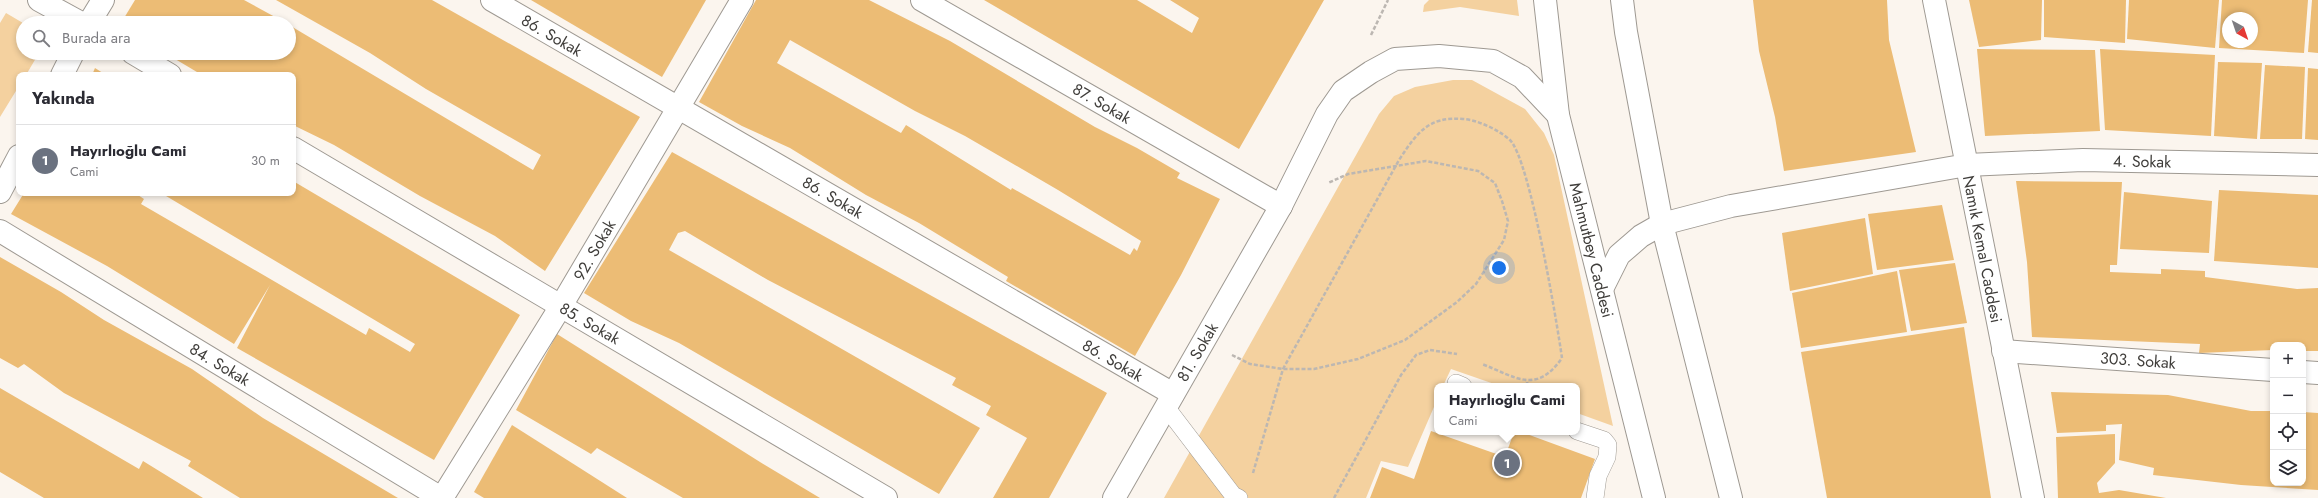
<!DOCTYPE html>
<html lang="tr">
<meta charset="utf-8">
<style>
body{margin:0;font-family:Jost,sans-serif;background:#f2f2f3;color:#2b2b33}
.controls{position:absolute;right:12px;bottom:12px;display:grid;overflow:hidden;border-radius:8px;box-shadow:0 2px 6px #0003}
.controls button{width:36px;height:36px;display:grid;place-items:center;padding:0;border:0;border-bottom:1px solid #e1e1e2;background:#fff;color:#2b2b33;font:20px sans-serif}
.compass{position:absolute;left:2222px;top:12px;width:36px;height:36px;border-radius:50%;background:#fff;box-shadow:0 2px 6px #0003;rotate:140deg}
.you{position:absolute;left:1499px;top:268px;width:14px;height:14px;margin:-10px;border:3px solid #fff;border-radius:50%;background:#1a73e8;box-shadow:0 0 0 6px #1a73e833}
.badge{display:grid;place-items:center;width:26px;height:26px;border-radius:50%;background:#111827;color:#fff;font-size:13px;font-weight:700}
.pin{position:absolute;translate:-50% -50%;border:2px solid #fff;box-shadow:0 1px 4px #0006}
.popup{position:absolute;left:1434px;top:383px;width:146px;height:52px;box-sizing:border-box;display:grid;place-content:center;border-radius:8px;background:#fff;filter:drop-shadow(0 1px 3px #0005);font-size:13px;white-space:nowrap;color:#7c7c81}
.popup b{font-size:15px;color:#2b2b33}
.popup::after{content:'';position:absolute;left:50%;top:100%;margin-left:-8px;border:8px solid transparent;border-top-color:#fff}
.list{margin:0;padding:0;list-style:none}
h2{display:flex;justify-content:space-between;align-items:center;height:52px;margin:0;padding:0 16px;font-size:17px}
h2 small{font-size:13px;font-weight:400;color:#7c7c81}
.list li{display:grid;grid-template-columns:26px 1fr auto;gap:12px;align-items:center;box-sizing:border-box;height:72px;padding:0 16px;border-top:1px solid #e1e1e2}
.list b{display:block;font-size:15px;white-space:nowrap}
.list p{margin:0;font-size:13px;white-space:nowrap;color:#7c7c81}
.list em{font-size:13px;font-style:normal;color:#7c7c81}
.icon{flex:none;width:22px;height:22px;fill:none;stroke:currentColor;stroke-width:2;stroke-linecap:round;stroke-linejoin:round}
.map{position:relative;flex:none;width:2318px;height:498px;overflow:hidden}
.search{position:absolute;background:#fff;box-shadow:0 2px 6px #0003;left:16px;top:16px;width:280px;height:44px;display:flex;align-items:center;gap:10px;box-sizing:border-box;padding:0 14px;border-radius:22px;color:#7c7c81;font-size:15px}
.panel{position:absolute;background:#fff;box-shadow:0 2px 6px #0003;left:16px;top:72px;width:280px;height:124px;border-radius:8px}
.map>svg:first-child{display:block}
.green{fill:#f4d19f}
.building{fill:#ecbc75;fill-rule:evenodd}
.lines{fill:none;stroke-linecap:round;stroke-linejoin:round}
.service-casing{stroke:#9e9992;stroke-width:18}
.minor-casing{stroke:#9e9992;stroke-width:24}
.tertiary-casing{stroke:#9e9992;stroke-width:24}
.primary-casing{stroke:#9e9992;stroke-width:24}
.path{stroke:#bcb7b2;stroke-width:2.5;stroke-dasharray:4 2;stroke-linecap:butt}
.service{stroke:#fff;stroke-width:17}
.minor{stroke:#fff;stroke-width:22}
.tertiary{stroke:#fff;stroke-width:22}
.primary{stroke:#fff;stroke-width:22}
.labels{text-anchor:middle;stroke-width:3;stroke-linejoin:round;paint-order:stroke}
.street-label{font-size:16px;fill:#3f3d3a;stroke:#fff}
</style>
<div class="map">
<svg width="2318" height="498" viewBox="0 0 2318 498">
<rect width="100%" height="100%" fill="#fbf5ee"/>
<g class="green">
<polygon points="1429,0 1517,0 1519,16 1460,7 1423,12 1424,5"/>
<polygon points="6,13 23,23 23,53 39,53 26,75 19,75 19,86 0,117 0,23"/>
<polygon points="1453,80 1472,80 1525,109 1544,133 1554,155 1613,426 1577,413 1577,386 1500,386 1451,369 1443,386 1437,386 1437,400 1408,467 1381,461 1366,498 1164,498 1379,114 1394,96 1415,87"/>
</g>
<g class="building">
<polygon points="135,0 244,0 286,23 121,23"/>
<polygon points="276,0 432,0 640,117 545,271 495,236 420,196 334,145 293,125 293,75 202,75 165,53 289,53 289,25 533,170 541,155 426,89 370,53"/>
<polygon points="531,0 706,0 662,77"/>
<path d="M756,0H869L950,41L1095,127L1137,148L1180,173L1177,178L1220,199L1181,275L1135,356L1006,281L1008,277L919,223L866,195L790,148L742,126L699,102ZM790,40L915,111L965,136L1058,190L1141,241L1137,251L1134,248L1130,255L1012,188L1011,190L906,125L901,133L777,63Z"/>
<polygon points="984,0 1137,0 1192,33 1199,18 1170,0 1324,0 1239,149"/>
<polygon points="1753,0 1887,0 1889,40 1916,152 1784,171 1775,117 1759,51"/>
<polygon points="1969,0 2042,0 2041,40 1979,47"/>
<polygon points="2044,0 2126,0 2125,43 2044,37"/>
<polygon points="2129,0 2219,0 2215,48 2127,39"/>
<path d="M2222,0H2308L2304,53L2219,48ZM2228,18H2252V42H2228Z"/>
<polygon points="2312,0 2318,0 2318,53 2308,52"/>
<polygon points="1977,49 2095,50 2100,131 1985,136"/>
<polygon points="2100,49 2215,55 2211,136 2105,130"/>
<polygon points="2218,62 2262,63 2257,139 2214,136"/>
<polygon points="2265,65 2305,67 2302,139 2260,139"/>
<polygon points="95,68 106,75 92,75"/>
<polygon points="2308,68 2318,69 2318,140 2305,139"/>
<polygon points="672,152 1107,393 1049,498 993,498 1027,438 986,415 991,406 952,385 956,378 768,280 685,231 678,233 669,250 980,428 939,494 679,343 631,321 584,293"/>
<polygon points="293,181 520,315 434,460 237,348 270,285 234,344 107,266 11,214 24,193 135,193 144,199 141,204 272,280 366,335 369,328 410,352 415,344 161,193 293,193"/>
<polygon points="2016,181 2122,182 2117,265 2110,265 2110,272 2161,274 2161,269 2205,271 2205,277 2297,289 2318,288 2318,351 2303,351 2303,345 2273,345 2273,350 2199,353 2200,344 2032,337 2027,262"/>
<polygon points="2219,190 2318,195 2318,268 2214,261"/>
<polygon points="2124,192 2212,201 2209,253 2120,249"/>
<polygon points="1942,205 1954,260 1877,270 1868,214"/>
<polygon points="1865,218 1873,274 1790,291 1782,233"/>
<polygon points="0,257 61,292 104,320 192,369 263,418 398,498 240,498 188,466 191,461 64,393 24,364 18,368 0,358"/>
<polygon points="1955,263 1967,323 1911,331 1899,270"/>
<polygon points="1897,271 1907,332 1801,348 1792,293"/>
<polygon points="1964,327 1991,498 1827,498 1801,352"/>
<polygon points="557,334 760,462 820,498 683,498 597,448 591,454 516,410"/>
<polygon points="0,388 139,469 143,461 203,498 44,498 0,472"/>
<polygon points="2051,392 2168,395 2251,411 2273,411 2273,483 2303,483 2303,412 2318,413 2318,490 2241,485 2153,475 2154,468 2119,460 2122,424 2106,425 2106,431 2057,433"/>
<polygon points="512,425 583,470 627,498 484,498 474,492"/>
<polygon points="1431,431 1505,457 1514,432 1521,432 1595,459 1581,498 1370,498 1382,467 1414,479"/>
<polygon points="2115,434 2115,463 2097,483 2099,493 2119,490 2166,498 2058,498 2056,437"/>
</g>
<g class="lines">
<g class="service-casing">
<g id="service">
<polyline points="1456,383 1463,386"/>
<polyline points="1166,407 1233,495 1239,498"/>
<polyline points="1577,431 1604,440 1608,445 1607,457 1598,476 1595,498"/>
</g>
</g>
<g class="minor-casing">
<g id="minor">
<polyline points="39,0 81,23"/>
<polyline points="492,0 1173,394"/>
<polyline points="922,0 1281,206"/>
<polyline points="1934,0 2033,498"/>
<polyline points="89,23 103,0"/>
<polyline points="133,53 170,75"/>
<polyline points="62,75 73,53"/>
<polyline points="293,148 886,498"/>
<polyline points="1967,165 2083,160 2318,165"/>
<polyline points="0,192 19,156"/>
<polyline points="0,231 441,498"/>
<polyline points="2003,351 2273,370"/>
<polyline points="2303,372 2318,373"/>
<polyline points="442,498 561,306 742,0"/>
</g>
</g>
<g class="tertiary-casing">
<polyline id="tertiary" points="1114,498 1281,206"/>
</g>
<g class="primary-casing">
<g id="primary">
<polyline points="1545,0 1558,115 1654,498"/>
<polyline points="1622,0 1626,32 1662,224 1731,498"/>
<polyline points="1281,206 1327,114 1343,91 1371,72 1395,59 1439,56 1493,61 1522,77 1558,115"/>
<polyline points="1602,289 1619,255 1641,236 1662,224 1731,206 1967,165"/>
</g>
</g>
<g class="path">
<polyline points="1371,35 1388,0"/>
<polyline points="1232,355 1250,364 1283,369 1314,369 1358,359 1405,340 1457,302 1476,284 1504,240 1508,221 1502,201 1495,183 1478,171 1426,161 1348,174 1328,183"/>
<polyline points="1527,382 1528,386"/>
<path d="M1253,473L1283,369L1399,160C1417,133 1428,116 1463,119C1478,120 1499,130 1510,140C1530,160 1557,323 1562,358C1536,395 1516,377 1482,364"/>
<polyline points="1334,498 1401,375 1416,355 1430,350 1457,354"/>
</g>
<use href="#service" class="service"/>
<use href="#minor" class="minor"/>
<use href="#tertiary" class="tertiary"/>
<use href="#primary" class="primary"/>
</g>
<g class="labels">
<g class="street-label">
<text transform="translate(552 35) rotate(30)" y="6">86. Sokak</text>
<text transform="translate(1102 103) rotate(30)" y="6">87. Sokak</text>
<text transform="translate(2142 161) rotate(1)" y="6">4. Sokak</text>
<text transform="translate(833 197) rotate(30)" y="6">86. Sokak</text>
<text transform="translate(1983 249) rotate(79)" y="6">Namık Kemal Caddesi</text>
<text transform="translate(594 250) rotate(-60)" y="6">92. Sokak</text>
<text transform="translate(1592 250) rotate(76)" y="6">Mahmutbey Caddesi</text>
<text transform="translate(590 323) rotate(30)" y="6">85. Sokak</text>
<text transform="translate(1197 352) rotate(-60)" y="6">81. Sokak</text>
<text transform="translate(1113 360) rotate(30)" y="6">86. Sokak</text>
<text transform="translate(2138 360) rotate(4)" y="6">303. Sokak</text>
<text transform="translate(220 364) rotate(31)" y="6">84. Sokak</text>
</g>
</g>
</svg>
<div class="controls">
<button>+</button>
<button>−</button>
<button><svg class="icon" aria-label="locate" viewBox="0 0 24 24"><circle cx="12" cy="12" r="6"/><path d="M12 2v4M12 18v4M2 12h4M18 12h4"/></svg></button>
<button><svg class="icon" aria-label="layers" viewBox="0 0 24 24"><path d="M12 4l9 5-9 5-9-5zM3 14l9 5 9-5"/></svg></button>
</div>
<svg class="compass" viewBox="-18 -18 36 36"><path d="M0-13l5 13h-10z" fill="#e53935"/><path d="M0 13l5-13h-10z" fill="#7c7c81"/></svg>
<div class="you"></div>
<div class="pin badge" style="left:1507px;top:463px;background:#6b7280">1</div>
<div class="popup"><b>Hayırlıoğlu Cami</b>Cami</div>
<div class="search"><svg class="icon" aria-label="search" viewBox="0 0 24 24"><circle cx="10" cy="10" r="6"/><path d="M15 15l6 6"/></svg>Burada ara</div>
<section class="panel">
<h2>Yakında<small></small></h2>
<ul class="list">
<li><span class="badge" style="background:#6b7280">1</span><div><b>Hayırlıoğlu Cami</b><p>Cami</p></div><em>30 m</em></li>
</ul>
</section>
</div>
